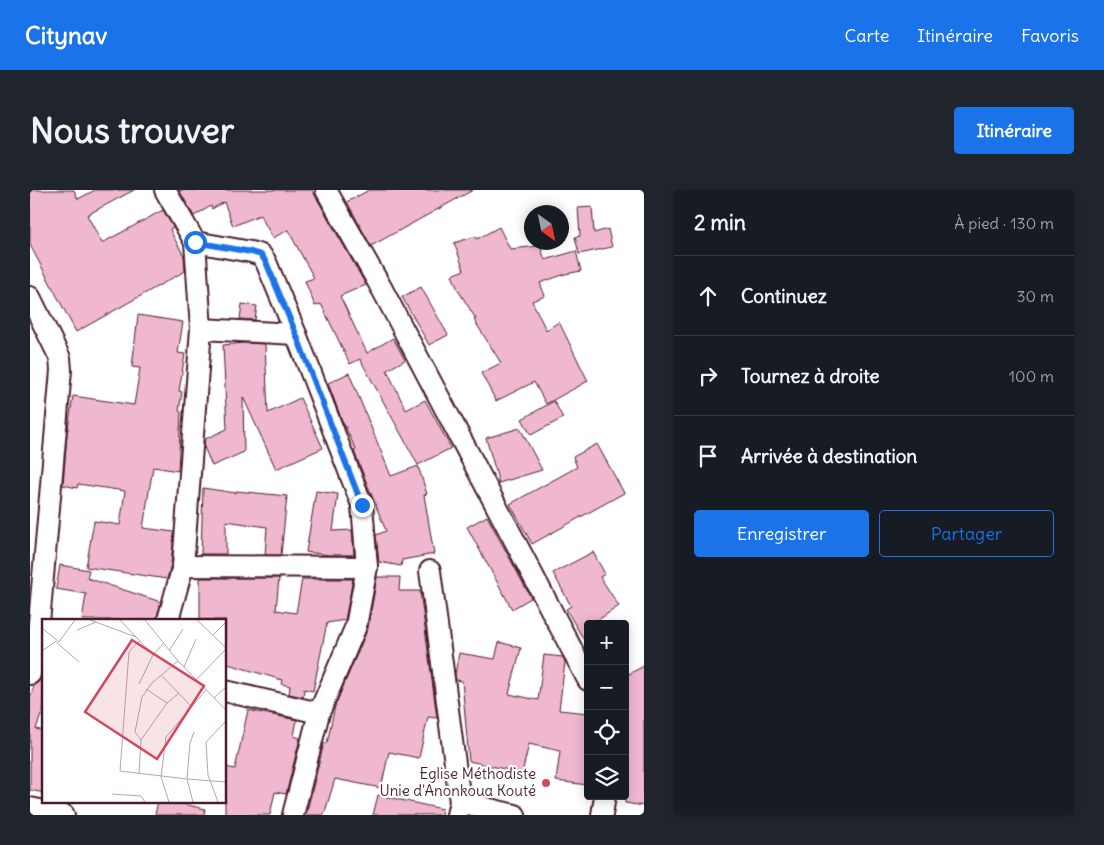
<!DOCTYPE html>
<html lang="fr">
<meta charset="utf-8">
<style>
body{margin:0;font-family:Delius,sans-serif;background:#20242c;color:#f1f3f6}
.controls{position:absolute;right:15px;bottom:15px;display:grid;overflow:hidden;border-radius:5px;box-shadow:0 2px 12px #0003}
.controls button{width:45px;height:45px;display:grid;place-items:center;padding:0;border:0;border-bottom:1px solid #363941;background:#171b24;color:#f1f3f6;font:25px sans-serif}
.compass{position:absolute;left:494px;top:15px;width:45px;height:45px;border-radius:50%;background:#171b24;box-shadow:0 2px 12px #0003;rotate:147deg}
.stop{position:absolute;width:15px;height:15px;margin:-11px;border:4px solid #1a73e8;border-radius:50%;background:#fff}
.stop.end{background:#1a73e8;border-color:#fff;box-shadow:0 1px 5px #0008}
.list{margin:0;padding:0;list-style:none}
h2{display:flex;justify-content:space-between;align-items:center;height:65px;margin:0;padding:0 20px;font-size:21px}
h2 small{font-size:16px;font-weight:400;color:#9ea1a6}
.list li{display:grid;grid-template-columns:32px 1fr auto;gap:15px;align-items:center;box-sizing:border-box;height:80px;padding:0 20px;border-top:1px solid #363941}
.list b{display:block;font-size:19px;white-space:nowrap}
.list em{font-size:16px;font-style:normal;color:#9ea1a6}
.actions{display:flex;gap:10px;padding:15px 20px}
.actions a{flex:1;padding:11px 0;border:1px solid #1a73e8;border-radius:5px;text-align:center;font-size:18px;color:#1a73e8}
.actions .main{background:#1a73e8;color:#fff}
.icon{flex:none;width:28px;height:28px;fill:none;stroke:currentColor;stroke-width:2;stroke-linecap:round;stroke-linejoin:round}
.map{position:relative;flex:none;width:614px;height:625px;overflow:hidden;border-radius:5px}
header{display:flex;align-items:center;gap:30px;box-sizing:border-box;height:70px;padding:0 25px;background:#1a73e8;color:#fff}
header strong{font-size:24px}
nav{display:flex;gap:28px;margin-inline-start:auto;font-size:18px}
.intro{display:flex;align-items:center;justify-content:space-between;box-sizing:border-box;height:120px;padding:0 30px}
h1{margin:0;font-size:35px}
.button{padding:12px 22px;border-radius:5px;background:#1a73e8;color:#fff;font-size:18px;font-weight:700}
main{display:flex;gap:30px;padding:0 30px}
aside{flex:1;background:#171b24;border-radius:5px;box-shadow:0 2px 12px #0003}
.map>svg:first-child{display:block}
.building{fill:#efb8d0;stroke:#4a1f2b}
.lines{fill:none;stroke-linecap:round;stroke-linejoin:round}
.minor-casing{stroke:#4a1f2b;stroke-width:24}
.minor{stroke:#fff;stroke-width:20}
.route{stroke:#1a73e8;stroke-width:6}
.poi-dot{fill:#d1495b;stroke:#fff;stroke-width:2}
.labels{text-anchor:middle;stroke-width:4.5;stroke-linejoin:round;paint-order:stroke}
.poi-label{font-size:15px;fill:#4a1f2b;stroke:#fff;text-anchor:end}
.inset-road{fill:none;stroke:#b7a5aa;stroke-width:1}
.view{fill:#d1495b;fill-opacity:0.15;stroke:#d1495b;stroke-width:2.5}
.inset-edge{fill:none;stroke:#4a1f2b;stroke-width:2.5}
</style>
<header>
<strong>Citynav</strong>
<nav><a>Carte</a><a>Itinéraire</a><a>Favoris</a></nav>
</header>
<div class="intro"><h1>Nous trouver</h1><a class="button">Itinéraire</a></div>
<main>
<div class="map">
<svg width="614" height="625" viewBox="0 0 614 625">
<rect width="100%" height="100%" fill="#fff"/>
<filter id="ink" filterUnits="userSpaceOnUse"><feTurbulence type="fractalNoise" baseFrequency=".02" numOctaves="2"/><feDisplacementMap in="SourceGraphic" scale="10" xChannelSelector="R" yChannelSelector="G"/><feConvolveMatrix kernelMatrix="1 2 1 2 8 2 1 2 1" color-interpolation-filters="sRGB"/></filter>
<g filter="url(#ink)">
<g class="building">
<polygon points="0,0 44,0 48,9 65,0 104,0 57,25 72,53 133,20 143,37 140,39 141,42 154,66 155,81 46,142 0,55"/>
<polygon points="149,0 282,0 336,95 310,106 337,163 363,148 375,170 357,180 376,220 395,210 421,258 388,275 330,169 320,174 291,114 285,116 275,91 284,88 258,40 243,48 230,25 203,36 194,12 182,19 181,16 164,26"/>
<polygon points="339,0 443,0 341,56 317,12"/>
<polygon points="562,17 564,43 578,39 582,57 549,64 545,47 550,46 548,18"/>
<polygon points="469,37 480,59 510,56 515,70 546,61 551,81 535,84 510,93 515,106 502,111 516,140 529,132 558,191 516,214 504,192 466,211 451,183 471,173 444,130 446,129 428,100 422,85 434,80 424,53 446,46 447,49"/>
<polygon points="391,97 418,145 399,155 372,107"/>
<polygon points="212,114 227,116 225,130 210,129"/>
<polygon points="108,125 153,132 148,163 155,164 149,201 152,202 149,221 151,222 148,281 123,277 113,338 144,342 141,374 137,389 56,377 64,331 90,335 95,301 48,294 47,298 33,295 37,244 43,206 104,215 110,178 102,177"/>
<polygon points="214,153 235,154 238,223 270,208 293,258 246,279 213,207 214,262 182,276 174,257 175,249 197,239 193,155"/>
<polygon points="319,183 361,286 388,276 397,304 394,305 404,364 372,370 371,376 349,372 346,345 356,341 324,261 326,260 311,228 298,193"/>
<polygon points="524,211 533,228 501,245 492,229"/>
<polygon points="490,238 512,280 469,293 456,248"/>
<polygon points="567,254 594,303 502,354 480,314 547,277 543,267"/>
<polygon points="173,298 206,303 206,301 257,306 251,365 235,365 237,337 196,331 196,364 171,364"/>
<polygon points="286,301 308,304 303,341 322,340 324,365 299,365 276,362"/>
<polygon points="457,326 501,408 482,419 437,337"/>
<polygon points="563,362 575,384 570,387 589,416 562,434 558,434 558,457 536,419 541,416 523,383"/>
<polygon points="30,375 59,380 57,388 131,412 126,430 52,430 56,404 26,399"/>
<polygon points="347,387 370,387 369,401 390,401 407,528 398,527 389,568 359,562 351,598 305,589 294,625 276,625 294,553 297,553 305,516 338,438"/>
<polygon points="170,388 249,388 246,420 266,423 272,389 323,389 315,430 297,433 283,501 274,499 273,507 259,504 260,496 251,494 252,490 195,473 195,430 170,430"/>
<polygon points="469,452 491,458 479,504 508,510 514,465 533,467 535,472 529,520 558,523 558,595 526,591 530,561 499,554 492,583 439,571 432,491 426,490 425,484 429,463 465,469"/>
<polygon points="614,476 614,616 595,613 595,486"/>
<polygon points="14,478 14,517 6,539 14,541 14,603 0,600 0,508 4,495 11,487"/>
<polygon points="218,520 267,530 264,546 270,548 256,604 245,602 240,625 195,625 195,577 205,579"/>
<polygon points="348,605 412,619 411,625 343,625"/>
<polygon points="128,611 140,611 175,619 174,625 125,625"/>
</g>
<g class="lines">
<g class="minor-casing">
<g id="minor">
<polyline points="135,0 165,52 171,139 153,376 138,430"/>
<polyline points="296,0 352,99 558,490"/>
<polyline points="165,52 221,62 231,65 236,72 266,144 332,315 337,377 326,436 289,523 263,625"/>
<polyline points="0,107 30,168 31,180 7,456 0,484"/>
<polyline points="171,139 266,144"/>
<polyline points="153,376 337,377"/>
<polyline points="400,381 430,612"/>
<polyline points="195,501 289,523"/>
<polyline points="0,618 34,625"/>
<polyline points="427,625 430,612 485,625"/>
<polyline points="572,625 575,606"/>
</g>
</g>
<use href="#minor" class="minor"/>
</g>
</g>
<g class="lines" filter="url(#ink)">
<polyline class="route" points="165,52 221,62 231,65 236,72 266,144 332,315"/>
</g>
<circle class="poi-dot" cx="516" cy="593" r="5"/>
<g class="labels">
<g class="poi-label">
<text x="506" y="589">Eglise Méthodiste<tspan x="506" dy="17">Unie d'Anonkoua Kouté</tspan></text>
</g>
</g>
<g transform="translate(12 429)">
<rect width="184" height="184" fill="#fff"/>
<path class="inset-road" d="M48,1L94,18M78,1L111,36L121,25M103,1L136,42L184,91M155,1L184,29M0,9L17,23L33,1M35,11L54,3M171,16L184,3M13,22L37,43M97,22L87,33L78,152L145,160L151,183M0,32L13,23M127,32L141,10M142,48L154,20M120,57L148,86M154,61L184,30M97,65L111,36M104,70L125,84M172,79L184,68M152,113L148,124L145,160L184,163M99,121L93,113L100,78L110,64L136,42M97,155L99,121L125,84L137,74M70,175L99,177L103,183M127,183L119,158L124,118L164,71M176,183L166,156L164,123L184,102"/>
<path class="view" d="M90,21L162,67L115,140L43,93Z"/>
<rect width="184" height="184" class="inset-edge"/>
</g>
</svg>
<div class="controls">
<button>+</button>
<button>−</button>
<button><svg class="icon" aria-label="locate" viewBox="0 0 24 24"><circle cx="12" cy="12" r="6"/><path d="M12 2v4M12 18v4M2 12h4M18 12h4"/></svg></button>
<button><svg class="icon" aria-label="layers" viewBox="0 0 24 24"><path d="M12 4l9 5-9 5-9-5zM3 14l9 5 9-5"/></svg></button>
</div>
<svg class="compass" viewBox="-18 -18 36 36"><path d="M0-13l5 13h-10z" fill="#e53935"/><path d="M0 13l5-13h-10z" fill="#9ea1a6"/></svg>
<div class="stop" style="left:165px;top:52px"></div>
<div class="stop end" style="left:332px;top:315px"></div>
</div>
<aside>
<h2>2 min<small>À pied · 130 m</small></h2>
<ul class="list">
<li><svg class="icon" aria-label="ahead" viewBox="0 0 24 24"><path d="M12 20V5M6 11l6-6 6 6"/></svg><div><b>Continuez</b></div><em>30 m</em></li>
<li><svg class="icon" aria-label="right" viewBox="0 0 24 24"><path d="M7 20v-9h11M14 6l5 5-5 5"/></svg><div><b>Tournez à droite</b></div><em>100 m</em></li>
<li><svg class="icon" aria-label="arrive" viewBox="0 0 24 24"><path d="M6 21V4h12l-3 4 3 4H6"/></svg><div><b>Arrivée à destination</b></div></li>
</ul>
<div class="actions"><a class="main">Enregistrer</a><a>Partager</a></div>
</aside>
</main>
